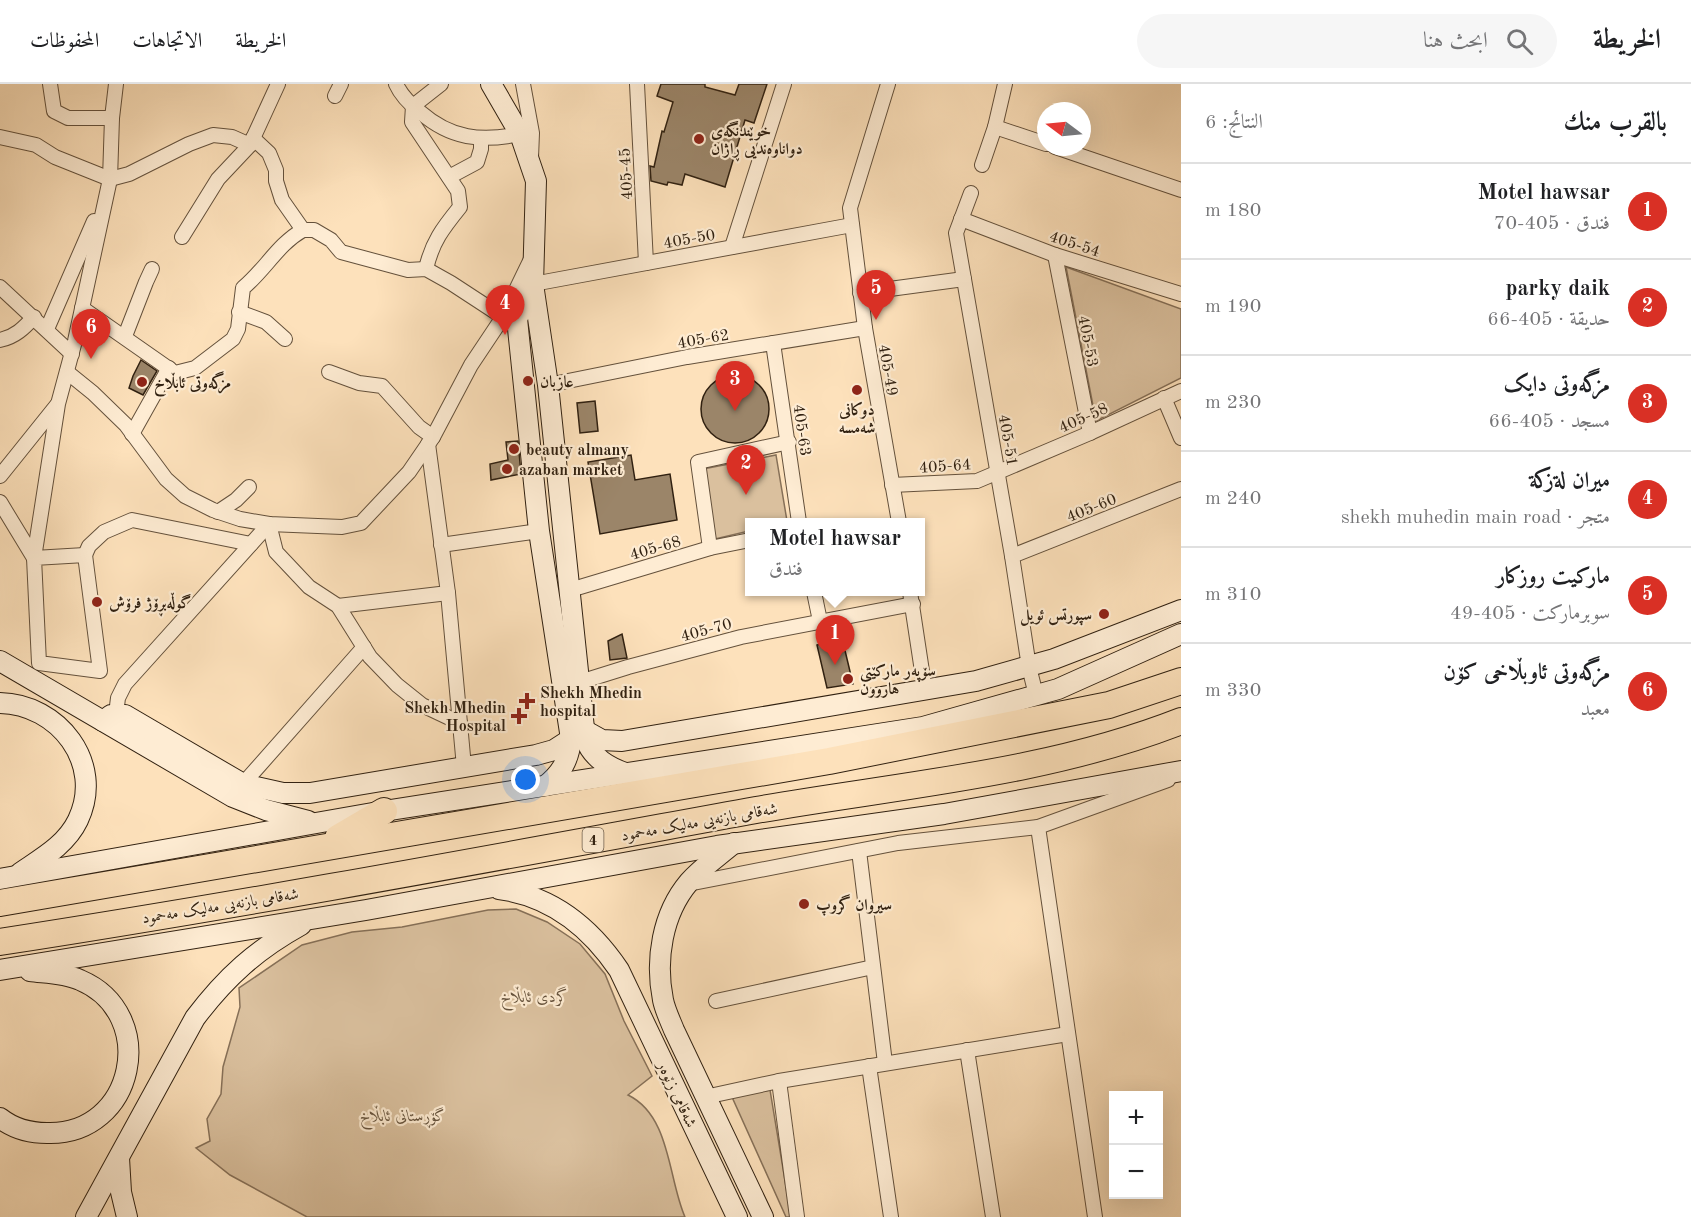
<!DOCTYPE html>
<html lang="ar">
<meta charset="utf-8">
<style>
body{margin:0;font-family:"Old Standard TT",Amiri,serif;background:#f6f6f6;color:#202124;direction:rtl}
.controls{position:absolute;right:18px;bottom:18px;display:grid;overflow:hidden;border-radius:0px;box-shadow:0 6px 24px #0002}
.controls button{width:54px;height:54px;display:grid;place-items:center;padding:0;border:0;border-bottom:2px solid #e0e0e0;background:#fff;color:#202124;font:30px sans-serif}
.compass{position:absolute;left:1037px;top:18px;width:54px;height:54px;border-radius:50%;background:#fff;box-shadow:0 6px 24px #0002;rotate:286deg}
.you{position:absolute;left:526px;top:696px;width:21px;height:21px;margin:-15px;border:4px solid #fff;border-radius:50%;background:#1a73e8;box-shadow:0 0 0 9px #1a73e833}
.badge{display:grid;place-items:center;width:39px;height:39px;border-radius:50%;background:#d93025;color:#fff;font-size:20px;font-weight:700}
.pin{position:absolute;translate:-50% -50px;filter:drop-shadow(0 2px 3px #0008)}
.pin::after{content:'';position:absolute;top:32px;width:21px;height:18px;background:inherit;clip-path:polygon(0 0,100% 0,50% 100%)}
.popup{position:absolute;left:745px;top:434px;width:180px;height:78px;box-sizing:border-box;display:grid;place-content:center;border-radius:0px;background:#fff;filter:drop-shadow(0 2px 4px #0005);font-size:20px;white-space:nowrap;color:#757577}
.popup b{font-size:22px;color:#202124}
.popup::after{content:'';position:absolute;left:50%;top:100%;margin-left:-12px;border:12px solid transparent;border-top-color:#fff}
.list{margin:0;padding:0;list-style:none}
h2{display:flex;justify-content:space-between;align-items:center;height:78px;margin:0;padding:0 24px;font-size:26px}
h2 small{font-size:20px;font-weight:400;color:#757577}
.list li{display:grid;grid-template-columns:39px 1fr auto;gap:18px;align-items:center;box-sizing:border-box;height:96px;padding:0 24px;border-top:2px solid #e0e0e0}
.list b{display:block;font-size:22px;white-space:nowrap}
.list p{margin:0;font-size:20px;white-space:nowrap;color:#757577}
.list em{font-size:20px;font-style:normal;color:#757577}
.icon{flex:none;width:33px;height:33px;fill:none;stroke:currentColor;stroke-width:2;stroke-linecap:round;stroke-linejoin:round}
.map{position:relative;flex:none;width:1181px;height:1133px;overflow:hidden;direction:ltr}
header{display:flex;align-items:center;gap:36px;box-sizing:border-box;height:84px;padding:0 30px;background:#fff;border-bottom:2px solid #e0e0e0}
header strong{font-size:28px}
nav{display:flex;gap:33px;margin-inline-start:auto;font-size:21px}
.search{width:420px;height:54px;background:#f6f6f6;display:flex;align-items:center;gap:15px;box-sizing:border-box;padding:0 21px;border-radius:33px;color:#757577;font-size:22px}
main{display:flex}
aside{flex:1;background:#fff}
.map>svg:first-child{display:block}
.green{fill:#dac09e;stroke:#867058;stroke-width:1.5}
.building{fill:#9b8569;stroke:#312111;stroke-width:1.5}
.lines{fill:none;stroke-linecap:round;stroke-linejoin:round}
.street-casing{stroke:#64513c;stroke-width:16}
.secondary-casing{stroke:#312111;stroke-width:22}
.highway-casing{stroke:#312111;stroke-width:28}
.street{stroke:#feecd3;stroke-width:14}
.secondary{stroke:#feecd3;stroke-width:20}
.highway{stroke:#fde1bb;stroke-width:26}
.poi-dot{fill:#8f2418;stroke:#feecd3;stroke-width:2}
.labels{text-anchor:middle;stroke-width:4.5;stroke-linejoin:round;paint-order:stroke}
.shield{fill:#feecd3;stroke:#6e5e4b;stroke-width:1.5}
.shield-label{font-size:15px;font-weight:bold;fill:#312111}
.poi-label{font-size:16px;font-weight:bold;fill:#312111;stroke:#feecd3;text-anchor:start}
.street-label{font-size:16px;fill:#312111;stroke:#feecd3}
.park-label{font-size:16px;font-style:italic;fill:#64513b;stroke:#feecd3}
</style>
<header>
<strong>الخريطة</strong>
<div class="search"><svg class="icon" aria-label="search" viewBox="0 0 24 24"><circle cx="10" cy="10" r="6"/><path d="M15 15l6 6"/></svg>ابحث هنا</div>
<nav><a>الخريطة</a><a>الاتجاهات</a><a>المحفوظات</a></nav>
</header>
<main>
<aside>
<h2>بالقرب منك<small>النتائج: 6</small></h2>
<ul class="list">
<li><span class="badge">1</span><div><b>Motel hawsar</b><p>فندق · 405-70</p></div><em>180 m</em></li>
<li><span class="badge">2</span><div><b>parky daik</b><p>حديقة · 405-66</p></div><em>190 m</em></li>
<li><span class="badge">3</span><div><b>مزگەوتی دایک</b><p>مسجد · 405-66</p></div><em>230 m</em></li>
<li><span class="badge">4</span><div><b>ميران لةزكة</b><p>متجر · shekh muhedin main road</p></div><em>240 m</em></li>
<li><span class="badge">5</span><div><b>ماركيت روزكار</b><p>سوبرماركت · 405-49</p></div><em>310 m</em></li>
<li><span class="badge">6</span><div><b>مزگەوتی ئاوبڵاخی کۆن</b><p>معبد</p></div><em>330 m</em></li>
</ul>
</aside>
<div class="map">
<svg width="1181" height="1133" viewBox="0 0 1181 1133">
<rect width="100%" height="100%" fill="#fde1bb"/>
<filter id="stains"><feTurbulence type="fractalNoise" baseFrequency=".00333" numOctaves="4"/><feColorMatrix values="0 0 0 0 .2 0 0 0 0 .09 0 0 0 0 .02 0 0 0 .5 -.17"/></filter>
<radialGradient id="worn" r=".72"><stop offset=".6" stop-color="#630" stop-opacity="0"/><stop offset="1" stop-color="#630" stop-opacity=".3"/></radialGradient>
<g class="green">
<polygon points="1066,183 1181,225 1181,294 1096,337"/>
<polygon points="776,371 787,437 750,438 749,447 715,455 703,385"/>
<path d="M516,825L547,838L580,860L605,890L624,937L652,992L628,1011C671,1032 668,1095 685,1133H307L230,1091L196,1064L210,1057L207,1035L221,1010L223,983L240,923L239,904L302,861L352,848L402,843L488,826Z"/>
<polygon points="770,1006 791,1133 786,1133 732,1013"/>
</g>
<g class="building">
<polygon points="661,0 705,0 705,3 735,11 739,0 767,0 754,39 745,36 725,103 685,90 682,101 668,98 667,101 651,97 650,82 654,83 662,47 664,48 673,18 657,12"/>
<polygon points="141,276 157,287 143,311 129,304 133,292"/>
<circle cx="735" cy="325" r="34"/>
<polygon points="595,317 598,347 580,349 577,319"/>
<polygon points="518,357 521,390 491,396 490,380 508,376 506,358"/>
<polygon points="631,371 635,396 670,390 677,436 600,450 588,378"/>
<polygon points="622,550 627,574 610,576 608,557"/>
<polygon points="842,554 853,600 827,604 817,561"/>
</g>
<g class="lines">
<g class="street-casing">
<g id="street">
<polyline points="50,0 54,27 68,34 112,34"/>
<path d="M396,0C401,11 411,21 420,28C451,55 481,58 520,50"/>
<polyline points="523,0 532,49 531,74"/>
<polyline points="637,0 646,179"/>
<polyline points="888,0 850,124 865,244 899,438"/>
<polyline points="335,12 341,0"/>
<polyline points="995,43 1046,60"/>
<polyline points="0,53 36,61 55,73 110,95 129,90 189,60 213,51 232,53 250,61"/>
<polyline points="253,54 269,69 276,86 276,97 282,116 303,146"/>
<polyline points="1055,63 1181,106"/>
<polyline points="982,81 995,43 1005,0"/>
<polyline points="449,93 477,78 481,65 481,55"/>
<polyline points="971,109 956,149 1012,472 1029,583 1036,611"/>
<polyline points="961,135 1055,171 1181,210"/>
<polyline points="182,153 218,95 250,61 278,0"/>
<polyline points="732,163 784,0"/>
<polyline points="1055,171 1090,349"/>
<path d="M426,185C432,158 443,144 460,123L458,107L412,38L413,22L441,0"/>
<polyline points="533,200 852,141"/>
<polyline points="0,203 72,270"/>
<polyline points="860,209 964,195"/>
<path d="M82,224L175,289L195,284L233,255L238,245L243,204C265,186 278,160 303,146H314L331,156L341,168L408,186L426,185L451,199L503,233"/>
<polyline points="239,228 266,238 285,255"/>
<polyline points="47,245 94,137"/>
<polyline points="125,252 146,198 152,185"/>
<path d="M0,256C15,253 24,244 34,233"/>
<polyline points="773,259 799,438"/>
<polyline points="67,288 93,309 126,341 166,395 185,412 213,426 240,435 269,440 342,443 361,439 409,388 433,353 471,281 503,233 531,175"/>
<polyline points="329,288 359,299 382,302 419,343 433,353"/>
<polyline points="548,301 687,273 865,244"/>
<polyline points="1164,314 1181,354"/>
<polyline points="132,350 169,284"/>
<polyline points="0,392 57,321"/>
<polyline points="892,401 977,397 1090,349 1181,307"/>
<polyline points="0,418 34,474"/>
<polyline points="218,428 236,416 249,403"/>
<polyline points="269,440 276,468 309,503 338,522 370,573 397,601 422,621 460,639"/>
<polyline points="441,461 539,447"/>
<polyline points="710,464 698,378 789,358"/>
<polyline points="85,471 89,462 104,448 132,436 251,460"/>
<polyline points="1012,472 1181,405"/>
<polyline points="34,474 85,471 100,587 39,579 34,474 58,320 75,257 110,95 112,34 116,0"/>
<polyline points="570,506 710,464 750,456"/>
<polyline points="814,508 820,537"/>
<polyline points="910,508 925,607"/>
<polyline points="448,509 464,683"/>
<polyline points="338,522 448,509 428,360"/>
<polyline points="580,598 628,583 741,553 913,520"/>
<polyline points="116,630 118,614 125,600 269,440"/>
<polyline points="243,700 364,563"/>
<polyline points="1038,743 1095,1133"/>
<polyline points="859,767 885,979"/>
<polyline points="688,800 898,759 1038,743 1168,696"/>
<polyline points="716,917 873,883"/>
<polyline points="967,966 993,1133"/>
<polyline points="869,982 891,1133"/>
<polyline points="779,997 797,1133"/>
<polyline points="705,1013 779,997 1068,950"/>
</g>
</g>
<g class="secondary-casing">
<g id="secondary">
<path d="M491,0L520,50L536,97L533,200L548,301L585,654C592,674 608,683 628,690"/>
<path d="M533,200L517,235L539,447L571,655C569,676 561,690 545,702"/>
<polyline points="0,577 233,713 266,726 308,737"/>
<path d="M0,619C58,620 105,679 78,736C66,761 42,774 20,789"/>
<polyline points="103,637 111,631 125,631 243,700 283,709 310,709 536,671 554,666 571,655"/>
<polyline points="584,646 602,656 622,657 976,597 1054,575 1181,526"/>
<path d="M734,759C719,772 702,783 689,798C662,830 655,876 663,916C665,926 670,936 674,946L763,1133"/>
<polyline points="0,795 384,727 923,643 1058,605 1181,550"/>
<path d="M499,805C552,812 590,843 619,886L737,1133"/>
<polyline points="0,886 366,826 717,762 944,730 1181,687"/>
<path d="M0,1034C14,1045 30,1049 47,1049C135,1052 160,930 80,896C65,889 46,889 30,887"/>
<polyline points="119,1074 121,1108 127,1133"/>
<path d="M86,1133L195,934C226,893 256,866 301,841"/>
</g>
</g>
<g class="highway-casing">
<g id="highway">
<polyline points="338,754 384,727"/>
<polyline points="0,819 829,677 1109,621 1181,597"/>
<path d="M0,858C253,819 504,772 756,726C898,701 1046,690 1181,637"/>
</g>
</g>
<use href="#street" class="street"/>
<use href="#secondary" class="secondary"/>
<use href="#highway" class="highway"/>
</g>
<g class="poi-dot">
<circle cx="699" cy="55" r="6"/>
<circle cx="528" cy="297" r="6"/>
<circle cx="142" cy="298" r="6"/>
<circle cx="857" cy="306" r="6"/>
<circle cx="514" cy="365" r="6"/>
<circle cx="507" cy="385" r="6"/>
<circle cx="97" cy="518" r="6"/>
<circle cx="1104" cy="530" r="6"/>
<circle cx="848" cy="595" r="6"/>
<path d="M524 608h6v6h6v6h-6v6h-6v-6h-6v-6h6z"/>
<path d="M516 623h6v6h6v6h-6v6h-6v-6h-6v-6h6z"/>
<circle cx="804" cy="820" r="6"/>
</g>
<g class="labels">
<rect class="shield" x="582.5" y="744" width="21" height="24" rx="4.5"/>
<g class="shield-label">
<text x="593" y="761">4</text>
</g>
<g class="poi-label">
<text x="711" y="52">خوێندنگەی<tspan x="711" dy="18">دواناوەندیی ڕاژان</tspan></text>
<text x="540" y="303">عازبان</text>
<text x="154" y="304">مزگەوتی ئابڵاخ</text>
<text x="857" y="331" text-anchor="middle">دوکانی<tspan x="857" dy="18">شەمسە</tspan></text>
<text x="526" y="371">beauty almany</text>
<text x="519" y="391">azaban market</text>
<text x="109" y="524">گوڵەبڕۆژ فرۆش</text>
<text x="1092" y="536" text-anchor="end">سپورتس ئويل</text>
<text x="860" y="592">سۆپەر ماركێتی<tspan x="860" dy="18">هاروون</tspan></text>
<text x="540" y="614">Shekh Mhedin<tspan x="540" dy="18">hospital</tspan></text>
<text x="506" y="629" text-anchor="end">Shekh Mhedin<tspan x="506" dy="18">Hospital</tspan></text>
<text x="816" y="826">سیروان گروپ</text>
</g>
<g class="street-label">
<text transform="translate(625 90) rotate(-93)" y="6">405-45</text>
<text transform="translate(689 154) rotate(-10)" y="6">405-50</text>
<text transform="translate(1075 159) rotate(18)" y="6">405-54</text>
<text transform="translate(703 254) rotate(-10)" y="6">405-62</text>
<text transform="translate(1089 257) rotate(79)" y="6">405-53</text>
<text transform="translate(889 286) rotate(80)" y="6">405-49</text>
<text transform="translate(1083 333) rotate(-24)" y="6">405-58</text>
<text transform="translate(803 346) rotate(82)" y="6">405-63</text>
<text transform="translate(1009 356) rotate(80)" y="6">405-51</text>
<text transform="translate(945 381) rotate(-4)" y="6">405-64</text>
<text transform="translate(1091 423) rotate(-22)" y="6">405-60</text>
<text transform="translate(655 463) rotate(-16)" y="6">405-68</text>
<text transform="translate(706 545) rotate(-15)" y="6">405-70</text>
<text transform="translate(699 737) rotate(-10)" y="6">شەقامی بازنەیی مەلیک مەحمود</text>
<text transform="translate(220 821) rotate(-9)" y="6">شەقامی بازنەیی مەلیک مەحمود</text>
<text transform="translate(678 1010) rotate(65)" y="6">شەقامی زێوەر</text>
</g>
<g class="park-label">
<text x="535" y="918">گردی ئابڵاخ</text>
<text x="403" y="1037">گۆڕستانی ئابڵاخ</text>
</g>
</g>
<rect width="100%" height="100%" filter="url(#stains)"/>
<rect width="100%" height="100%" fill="url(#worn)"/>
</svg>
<div class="controls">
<button>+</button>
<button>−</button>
</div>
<svg class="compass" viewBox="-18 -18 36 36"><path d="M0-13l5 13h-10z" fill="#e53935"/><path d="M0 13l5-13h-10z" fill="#757577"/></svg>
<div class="you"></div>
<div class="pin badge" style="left:835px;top:581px">1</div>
<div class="popup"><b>Motel hawsar</b>فندق</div>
<div class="pin badge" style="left:746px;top:411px">2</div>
<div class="pin badge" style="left:735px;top:327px">3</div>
<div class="pin badge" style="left:505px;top:251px">4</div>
<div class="pin badge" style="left:876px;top:236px">5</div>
<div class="pin badge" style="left:91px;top:275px">6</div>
</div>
</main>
